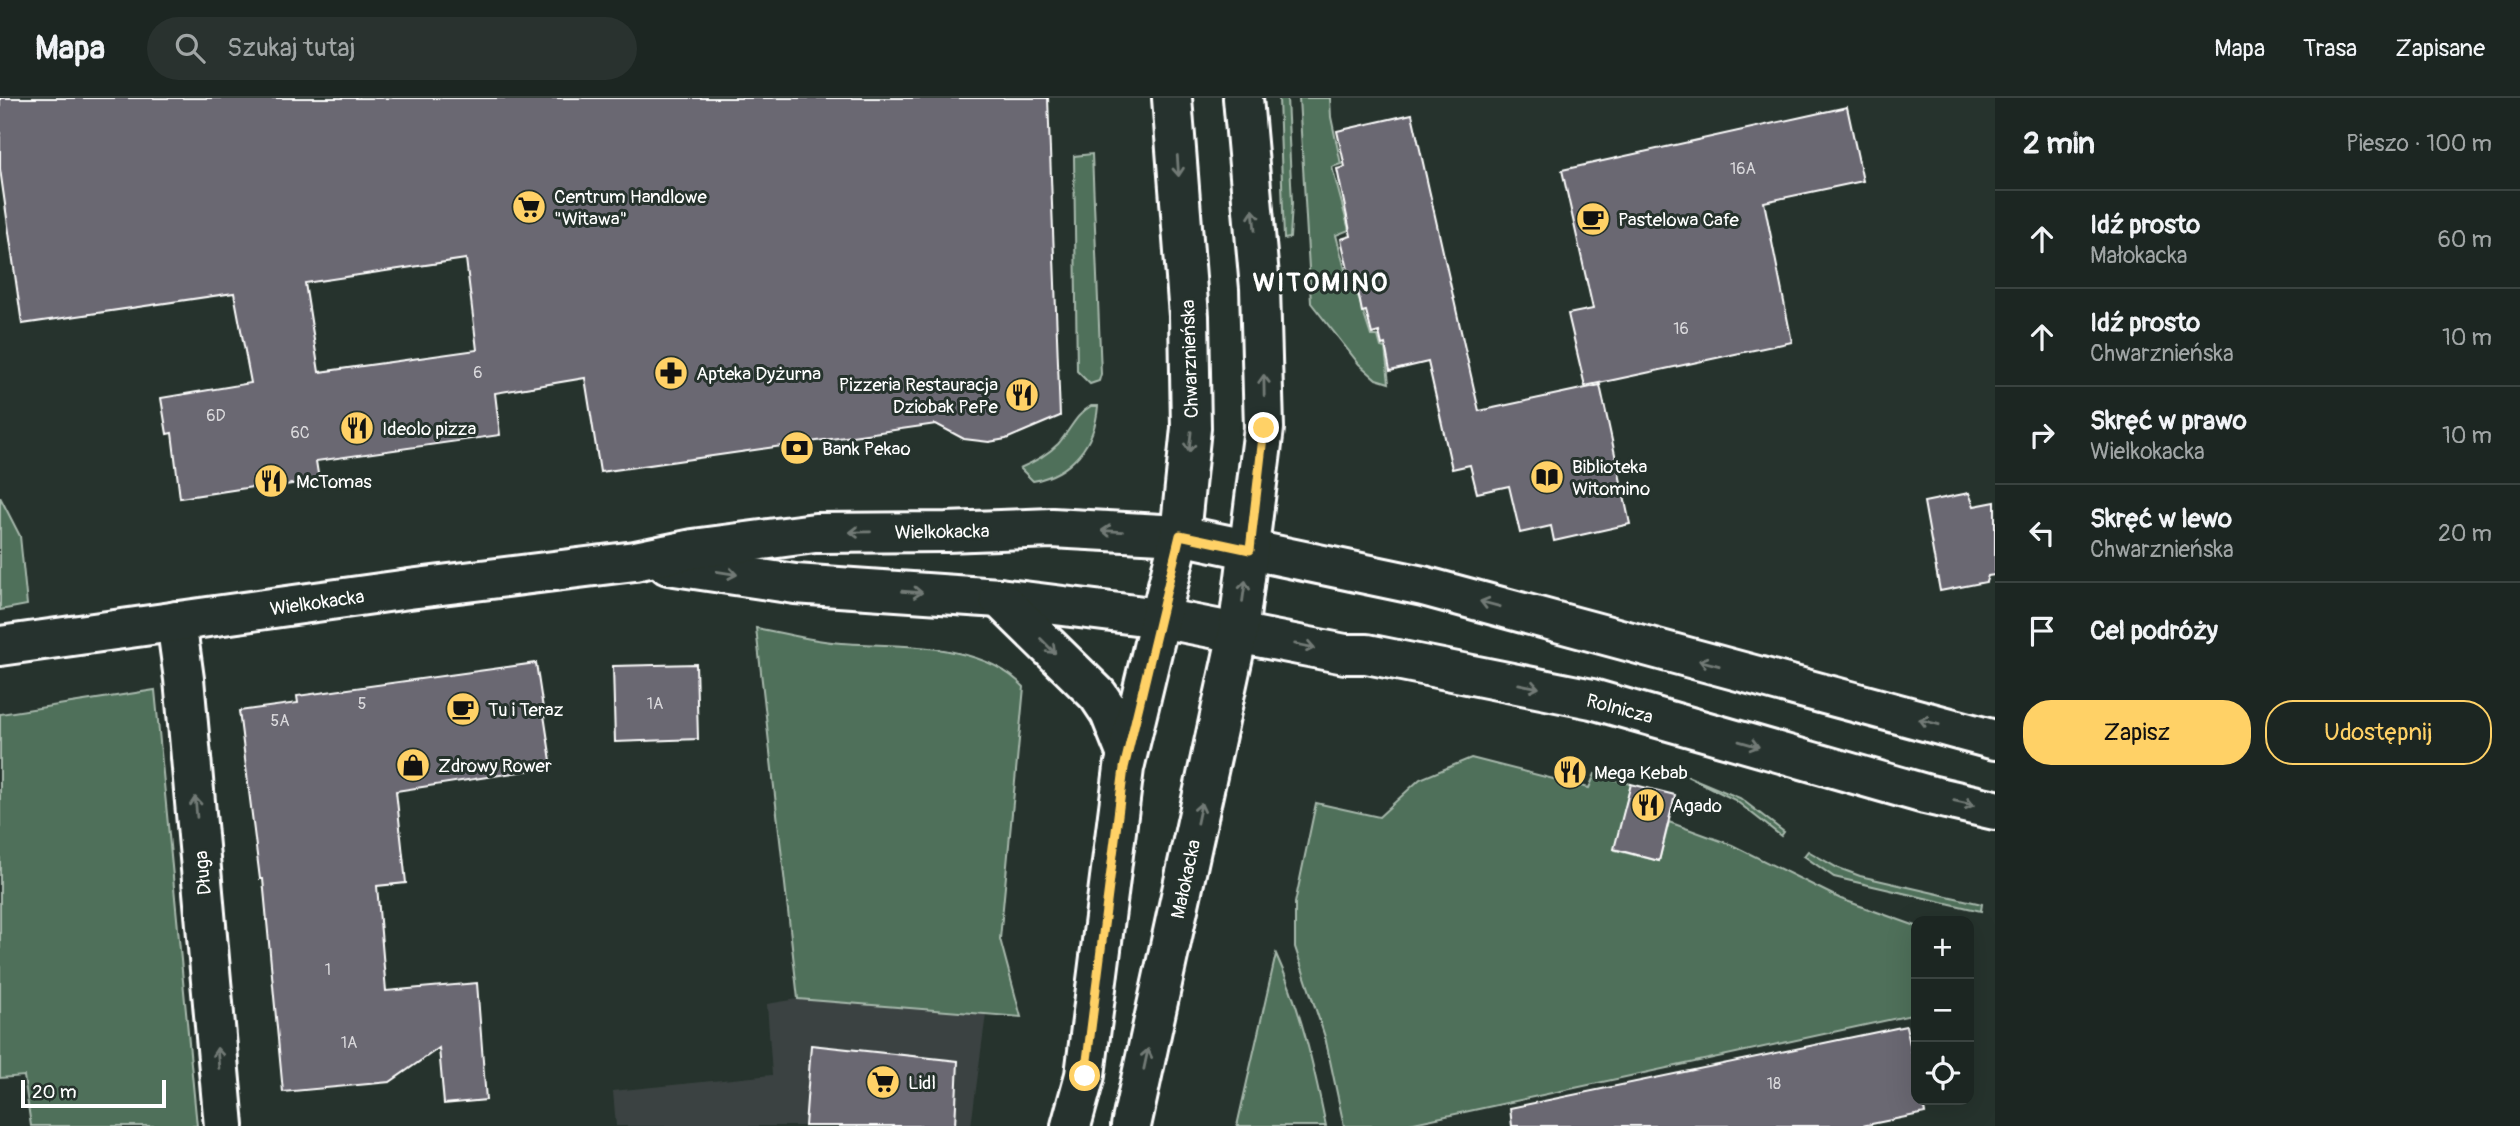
<!DOCTYPE html>
<html lang="pl">
<meta charset="utf-8">
<style>
body{margin:0;font-family:Pangolin,sans-serif;background:#29322f;color:#f1f3f6}
.controls{position:absolute;right:21px;bottom:21px;display:grid;overflow:hidden;border-radius:14px;box-shadow:0 7px 28px #0002}
.controls button{width:63px;height:63px;display:grid;place-items:center;padding:0;border:0;border-bottom:2px solid #3a4340;background:#1c2622;color:#f1f3f6;font:35px sans-serif}
.scale{position:absolute;left:21px;bottom:18px;width:145px;box-sizing:border-box;padding-left:7px;border:4px solid #fff;border-top:0;font-size:19px;line-height:24px;white-space:nowrap;color:#fff;-webkit-text-stroke:5px #26332d;paint-order:stroke}
.stop{position:absolute;width:21px;height:21px;margin:-16px;border:5px solid #ffd166;border-radius:50%;background:#fff}
.stop.end{background:#ffd166;border-color:#fff;box-shadow:0 2px 7px #0008}
.list{margin:0;padding:0;list-style:none}
h2{display:flex;justify-content:space-between;align-items:center;height:91px;margin:0;padding:0 28px;font-size:30px}
h2 small{font-size:23px;font-weight:400;color:#a0a5a5}
.list li{display:grid;grid-template-columns:46px 1fr auto;gap:21px;align-items:center;box-sizing:border-box;height:98px;padding:0 28px;border-top:2px solid #3a4340}
.list b{display:block;font-size:26px;white-space:nowrap}
.list p{margin:0;font-size:23px;white-space:nowrap;color:#a0a5a5}
.list em{font-size:23px;font-style:normal;color:#a0a5a5}
.actions{display:flex;gap:14px;padding:21px 28px}
.actions a{flex:1;padding:16px 0;border:2px solid #ffd166;border-radius:28px;text-align:center;font-size:24px;color:#ffd166}
.actions .main{background:#ffd166;color:#111}
.icon{flex:none;width:38px;height:38px;fill:none;stroke:currentColor;stroke-width:2;stroke-linecap:round;stroke-linejoin:round}
.map{position:relative;flex:none;width:1995px;height:1028px;overflow:hidden}
header{display:flex;align-items:center;gap:42px;box-sizing:border-box;height:98px;padding:0 35px;background:#1c2622;border-bottom:2px solid #3a4340}
header strong{font-size:33px}
nav{display:flex;gap:38px;margin-inline-start:auto;font-size:24px}
.search{width:490px;height:63px;background:#29322f;display:flex;align-items:center;gap:18px;box-sizing:border-box;padding:0 24px;border-radius:38px;color:#a0a5a5;font-size:26px}
main{display:flex}
aside{flex:1;background:#1c2622}
.map>svg:first-child{display:block}
.built{fill:#3b4342}
.green{fill:#4f705a;stroke:#a7b8ac;stroke-width:2}
.building{fill:#6b6772;stroke:#fff;stroke-width:2;fill-rule:evenodd}
.lines{fill:none;stroke-linecap:round;stroke-linejoin:round}
.street-casing{stroke:#fff;stroke-width:44}
.secondary-casing{stroke:#fff;stroke-width:44}
.street{stroke:#26332d;stroke-width:38}
.secondary{stroke:#26332d;stroke-width:38}
.oneway{stroke:#727a76}
.route{stroke:#ffd166;stroke-width:9}
.labels{text-anchor:middle;stroke-width:6;stroke-linejoin:round;paint-order:stroke}
.number-label{font-size:16px;fill:#dad9dc}
.poi-label{font-size:19px;fill:#fff;stroke:#26332d;text-anchor:start}
.street-label{font-size:19px;fill:#fff;stroke:#26332d}
.district-label{font-size:26px;font-weight:bold;letter-spacing:2px;fill:#fff;stroke:#26332d}
</style>
<header>
<strong>Mapa</strong>
<div class="search"><svg class="icon" aria-label="search" viewBox="0 0 24 24"><circle cx="10" cy="10" r="6"/><path d="M15 15l6 6"/></svg>Szukaj tutaj</div>
<nav><a>Mapa</a><a>Trasa</a><a>Zapisane</a></nav>
</header>
<main>
<div class="map">
<svg width="1995" height="1028" viewBox="0 0 1995 1028">
<rect width="100%" height="100%" fill="#26332d"/>
<filter id="ink" filterUnits="userSpaceOnUse"><feTurbulence type="fractalNoise" baseFrequency=".0143" numOctaves="2"/><feDisplacementMap in="SourceGraphic" scale="14" xChannelSelector="R" yChannelSelector="G"/><feConvolveMatrix kernelMatrix="1 2 1 2 8 2 1 2 1" color-interpolation-filters="sRGB"/></filter>
<g filter="url(#ink)">
<polygon class="built" points="798,901 986,916 971,1028 616,1028 613,993 772,977 767,906"/>
<g class="green">
<polygon points="1279,0 1287,0 1292,105 1290,140 1284,141"/>
<polygon points="1299,0 1330,0 1331,19 1341,66 1332,69 1349,132 1336,137 1350,190 1355,189 1371,238 1378,238 1381,249 1385,250 1389,285 1376,281 1359,266 1311,205"/>
<polygon points="1092,56 1101,276 1099,283 1090,286 1077,273 1074,58"/>
<path d="M1091,308H1098C1095,347 1071,376 1033,383L1020,370C1034,364 1047,357 1058,346C1070,333 1075,317 1091,308Z"/>
<polygon points="0,399 20,438 27,507 0,512"/>
<path d="M756,530C784,535 813,543 841,545C898,549 981,543 1024,589L1000,841L1021,919L798,901Z"/>
<polygon points="155,592 197,1028 31,1028 24,978 0,980 0,616"/>
<polygon points="1471,660 1589,690 1595,676 1631,686 1615,752 1659,763 1669,724 1732,747 1841,801 1916,828 1916,916 1400,1028 1344,1028 1325,939 1295,849 1295,805 1316,705 1379,719 1420,681"/>
<polygon points="1687,678 1740,700 1784,734 1781,738 1735,702"/>
<polygon points="1808,753 1836,769 1860,778 1982,806 1981,813 1834,779 1804,758"/>
<path d="M1276,856C1301,911 1314,969 1326,1028H1237Z"/>
</g>
<g class="building">
<path d="M0,0H1048L1060,318L1006,341L989,344L964,341L936,326L600,374L585,280L495,295L500,337L316,363L319,382L278,388V385L180,400L172,335L167,336L161,300L251,285L234,195L22,226L0,71ZM466,161L477,252L319,274L305,185Z"/>
<polygon points="1847,9 1863,83 1764,104 1792,244 1585,288 1568,216 1593,211 1562,72"/>
<polygon points="1412,16 1479,313 1600,287 1630,426 1554,443 1551,428 1520,435 1509,388 1477,395 1470,367 1452,371 1428,264 1390,273 1385,246 1382,247 1379,234 1372,236 1366,213 1362,214 1357,188 1352,189 1341,141 1351,138 1337,71 1345,69 1337,33"/>
<polygon points="1969,395 1974,408 1995,404 1995,477 1988,478 1986,484 1940,493 1924,404"/>
<polygon points="536,565 552,669 396,693 406,785 377,788 386,893 477,885 486,1002 444,1006 439,950 390,984 283,994 263,781 260,781 239,613 298,605 297,598"/>
<polygon points="696,566 698,641 615,644 613,568"/>
<polygon points="1631,686 1675,697 1659,763 1614,751"/>
<polygon points="1906,928 1916,974 1916,1002 1922,1002 1925,1015 1862,1028 1512,1028 1510,1010"/>
<polygon points="811,947 958,963 955,1028 805,1028"/>
</g>
<g class="lines">
<g class="street-casing">
<polyline id="street" points="176,523 184,581 224,1028"/>
</g>
<g class="secondary-casing">
<g id="secondary">
<polyline points="668,467 795,486 999,500 1160,520 1345,556 1367,556 1592,601 1925,696 1995,712"/>
<polyline points="999,500 1098,597 1110,615 1126,655"/>
<polyline points="0,548 409,491 635,463 693,451 815,435 946,434 1052,430 1180,437 1423,488 1995,642"/>
<polyline points="1071,1028 1085,977 1124,670 1180,437 1191,330 1189,218 1172,0"/>
<polyline points="1131,1028 1238,535 1264,330 1260,190 1243,0"/>
</g>
</g>
<use href="#street" class="street"/>
<use href="#secondary" class="secondary"/>
</g>
<defs><path id="oneway-shaft" d="M-6 0H5M1.5-3L5.5 0L1.5 3" fill="none" stroke-width="1.6" stroke-linecap="round" stroke-linejoin="round" transform="scale(1.75)"/></defs>
<g class="oneway">
<use href="#oneway-shaft" transform="translate(1178 68) rotate(86)"/>
<use href="#oneway-shaft" transform="translate(1254 122) rotate(-95)"/>
<use href="#oneway-shaft" transform="translate(1264 287) rotate(-91)"/>
<use href="#oneway-shaft" transform="translate(1190 344) rotate(96)"/>
<use href="#oneway-shaft" transform="translate(1112 433) rotate(-177)"/>
<use href="#oneway-shaft" transform="translate(860 434) rotate(179)"/>
<use href="#oneway-shaft" transform="translate(727 475) rotate(9)"/>
<use href="#oneway-shaft" transform="translate(1244 493) rotate(-82)"/>
<use href="#oneway-shaft" transform="translate(912 494) rotate(4)"/>
<use href="#oneway-shaft" transform="translate(1490 506) rotate(-165)"/>
<use href="#oneway-shaft" transform="translate(1048 548) rotate(45)"/>
<use href="#oneway-shaft" transform="translate(1305 548) rotate(11)"/>
<use href="#oneway-shaft" transform="translate(1709 565) rotate(-165)"/>
<use href="#oneway-shaft" transform="translate(1529 588) rotate(11)"/>
<use href="#oneway-shaft" transform="translate(1929 624) rotate(-165)"/>
<use href="#oneway-shaft" transform="translate(1749 646) rotate(16)"/>
<use href="#oneway-shaft" transform="translate(1964 705) rotate(13)"/>
<use href="#oneway-shaft" transform="translate(196 709) rotate(-95)"/>
<use href="#oneway-shaft" transform="translate(1199 715) rotate(-78)"/>
<use href="#oneway-shaft" transform="translate(218 960) rotate(-95)"/>
<use href="#oneway-shaft" transform="translate(1146 961) rotate(-78)"/>
</g>
</g>
<g class="lines" filter="url(#ink)">
<polyline class="route" points="1085,978 1124,670 1180,437 1250,452 1264,330"/>
</g>
<defs>
<g id="supermarket-disc" transform="scale(1.75)"><circle r="9.5" fill="#ffd166" stroke="#26332d"/><path d="M-6-5.5h2.5l.6 2H6L4.5 2H-2.5L-4.4-4H-6ZM-1.5 3.2a1.3 1.3 0 1 0 .1 0ZM3 3.2a1.3 1.3 0 1 0 .1 0Z" fill="#111"/></g>
<g id="cafe-disc" transform="scale(1.75)"><circle r="9.5" fill="#ffd166" stroke="#26332d"/><path d="M-5.5-4.5H6V0H3Q3 3.5 0 3.5H-2.5Q-5.5 3.5-5.5 0ZM3-3.2v2h1.7v-2ZM-6 4.5H4V6H-6Z" fill="#111"/></g>
<g id="pharmacy-disc" transform="scale(1.75)"><circle r="9.5" fill="#ffd166" stroke="#26332d"/><path d="M-2-6h4v4h4v4h-4v4h-4v-4h-4v-4h4Z" fill="#111"/></g>
<g id="restaurant-disc" transform="scale(1.75)"><circle r="9.5" fill="#ffd166" stroke="#26332d"/><path d="M-5-6h1v4h1v-4h1v4h1v-4h1v5L-1.5 .5V6h-2V.5L-5-1ZM5-6V6H3V1.5H1.5Q1.5-4 5-6Z" fill="#111"/></g>
<g id="bank-disc" transform="scale(1.75)"><circle r="9.5" fill="#ffd166" stroke="#26332d"/><path d="M-6-4H6V4H-6ZM0-2.3a2.3 2.3 0 1 0 0 4.6a2.3 2.3 0 1 0 0-4.6Z" fill="#111"/></g>
<g id="library-disc" transform="scale(1.75)"><circle r="9.5" fill="#ffd166" stroke="#26332d"/><path d="M-6-4Q-3-5.5-.7-3.5V5Q-3 3-6 4ZM6-4Q3-5.5 .7-3.5V5Q3 3 6 4Z" fill="#111"/></g>
<g id="shop-disc" transform="scale(1.75)"><circle r="9.5" fill="#ffd166" stroke="#26332d"/><path d="M-5-2.5h2.3a2.7 3.5 0 0 1 5.4 0H5L5.5 6h-11ZM-1.5-2.5h3a1.5 2.3 0 0 0-3 0Z" fill="#111"/></g>
</defs>
<g fill-rule="evenodd">
<use href="#supermarket-disc" x="529" y="109"/>
<use href="#cafe-disc" x="1593" y="121"/>
<use href="#pharmacy-disc" x="671" y="275"/>
<use href="#restaurant-disc" x="1022" y="297"/>
<use href="#restaurant-disc" x="357" y="330"/>
<use href="#bank-disc" x="797" y="350"/>
<use href="#library-disc" x="1547" y="379"/>
<use href="#restaurant-disc" x="271" y="383"/>
<use href="#cafe-disc" x="463" y="611"/>
<use href="#shop-disc" x="413" y="667"/>
<use href="#restaurant-disc" x="1570" y="674"/>
<use href="#restaurant-disc" x="1648" y="707"/>
<use href="#supermarket-disc" x="883" y="984"/>
</g>
<g class="labels">
<g class="number-label">
<text x="1743" y="76">16A</text>
<text x="1681" y="236">16</text>
<text x="478" y="280">6</text>
<text x="216" y="323">6D</text>
<text x="300" y="340">6C</text>
<text x="362" y="611">5</text>
<text x="655" y="611">1A</text>
<text x="280" y="628">5A</text>
<text x="328" y="877">1</text>
<text x="349" y="950">1A</text>
<text x="1774" y="991">18</text>
</g>
<g class="poi-label">
<text x="554" y="105">Centrum Handlowe<tspan x="554" dy="22">"Witawa"</tspan></text>
<text x="1618" y="128">Pastelowa Cafe</text>
<text x="696" y="282">Apteka Dyżurna</text>
<text x="998" y="293" text-anchor="end">Pizzeria Restauracja<tspan x="998" dy="22">Dziobak PePe</tspan></text>
<text x="382" y="337">Ideolo pizza</text>
<text x="822" y="357">Bank Pekao</text>
<text x="1572" y="375">Biblioteka<tspan x="1572" dy="22">Witomino</tspan></text>
<text x="296" y="390">McTomas</text>
<text x="488" y="618">Tu i Teraz</text>
<text x="438" y="674">Zdrowy Rower</text>
<text x="1594" y="681">Mega Kebab</text>
<text x="1672" y="714">Agado</text>
<text x="908" y="991">Lidl</text>
</g>
<g class="street-label">
<text transform="translate(1189 261) rotate(-92)" y="7">Chwarznieńska</text>
<text transform="translate(942 433) rotate(-1)" y="7">Wielkokacka</text>
<text transform="translate(317 504) rotate(-8)" y="7">Wielkokacka</text>
<text transform="translate(1620 610) rotate(15)" y="7">Rolnicza</text>
<text transform="translate(202 775) rotate(-95)" y="7">Długa</text>
<text transform="translate(1185 781) rotate(-78)" y="7">Małokacka</text>
</g>
<g class="district-label">
<text x="1321" y="193">WITOMINO</text>
</g>
</g>
</svg>
<div class="controls">
<button>+</button>
<button>−</button>
<button><svg class="icon" aria-label="locate" viewBox="0 0 24 24"><circle cx="12" cy="12" r="6"/><path d="M12 2v4M12 18v4M2 12h4M18 12h4"/></svg></button>
</div>
<div class="scale">20 m</div>
<div class="stop" style="left:1085px;top:978px"></div>
<div class="stop end" style="left:1264px;top:330px"></div>
</div>
<aside>
<h2>2 min<small>Pieszo · 100 m</small></h2>
<ul class="list">
<li><svg class="icon" aria-label="ahead" viewBox="0 0 24 24"><path d="M12 20V5M6 11l6-6 6 6"/></svg><div><b>Idź prosto</b><p>Małokacka</p></div><em>60 m</em></li>
<li><svg class="icon" aria-label="ahead" viewBox="0 0 24 24"><path d="M12 20V5M6 11l6-6 6 6"/></svg><div><b>Idź prosto</b><p>Chwarznieńska</p></div><em>10 m</em></li>
<li><svg class="icon" aria-label="right" viewBox="0 0 24 24"><path d="M7 20v-9h11M14 6l5 5-5 5"/></svg><div><b>Skręć w prawo</b><p>Wielkokacka</p></div><em>10 m</em></li>
<li><svg class="icon" aria-label="left" viewBox="0 0 24 24"><path d="M17 20v-9H6M10 6l-5 5 5 5"/></svg><div><b>Skręć w lewo</b><p>Chwarznieńska</p></div><em>20 m</em></li>
<li><svg class="icon" aria-label="arrive" viewBox="0 0 24 24"><path d="M6 21V4h12l-3 4 3 4H6"/></svg><div><b>Cel podróży</b></div></li>
</ul>
<div class="actions"><a class="main">Zapisz</a><a>Udostępnij</a></div>
</aside>
</main>
